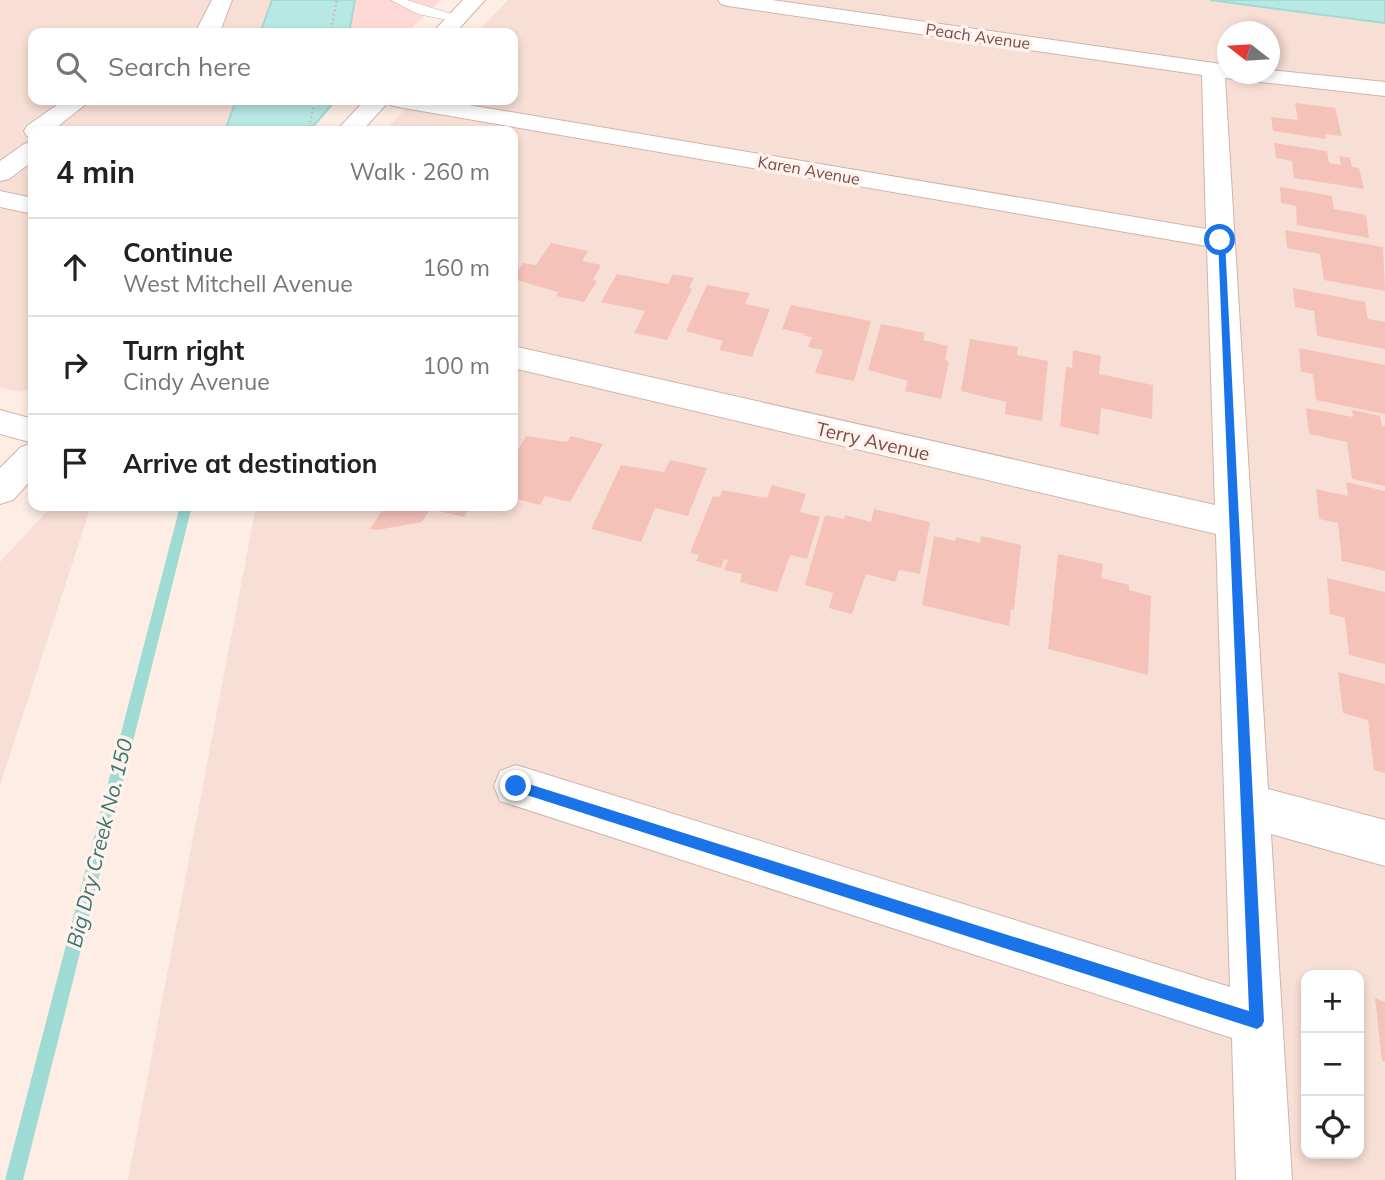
<!DOCTYPE html>
<meta charset="utf-8">
<style>
body{margin:0;font-family:Mulish,sans-serif;background:#f6f6f6;color:#222}
.controls{position:absolute;right:21px;bottom:21px;display:grid;overflow:hidden;border-radius:14px;box-shadow:0 4px 10px #0003}
.controls button{width:63px;height:63px;display:grid;place-items:center;padding:0;border:0;border-bottom:2px solid #e0e0e0;background:#fff;color:#222;font:35px sans-serif}
.compass{position:absolute;left:1217px;top:21px;width:63px;height:63px;border-radius:50%;background:#fff;box-shadow:0 4px 10px #0003;rotate:287deg}
.stop{position:absolute;width:21px;height:21px;margin:-16px;border:5px solid #1a73e8;border-radius:50%;background:#fff}
.stop.end{background:#1a73e8;border-color:#fff;box-shadow:0 2px 7px #0008}
.list{margin:0;padding:0;list-style:none}
h2{display:flex;justify-content:space-between;align-items:center;height:91px;margin:0;padding:0 28px;font-size:30px}
h2 small{font-size:23px;font-weight:400;color:#767676}
.list li{display:grid;grid-template-columns:46px 1fr auto;gap:21px;align-items:center;box-sizing:border-box;height:98px;padding:0 28px;border-top:2px solid #e0e0e0}
.list b{display:block;font-size:26px;white-space:nowrap}
.list p{margin:0;font-size:23px;white-space:nowrap;color:#767676}
.list em{font-size:23px;font-style:normal;color:#767676}
.icon{flex:none;width:38px;height:38px;fill:none;stroke:currentColor;stroke-width:2;stroke-linecap:round;stroke-linejoin:round}
.map{position:relative;flex:none;width:1385px;height:1180px;overflow:hidden}
.search{position:absolute;background:#fff;box-shadow:0 4px 10px #0003;left:28px;top:28px;width:490px;height:77px;display:flex;align-items:center;gap:18px;box-sizing:border-box;padding:0 24px;border-radius:14px;color:#767676;font-size:26px}
.panel{position:absolute;background:#fff;box-shadow:0 4px 10px #0003;left:28px;top:126px;width:490px;height:385px;border-radius:14px}
.map>svg:first-child{display:block}
.residential{fill:#f8dfd5;fill-rule:evenodd}
.commercial{fill:#fed9d7}
.water{fill:#b7e8e3;stroke:#9ddbd4;stroke-width:2}
.lines{fill:none;stroke-linecap:round;stroke-linejoin:round}
.stream{fill:#9ddbd4;fill-rule:evenodd}
.building{fill:#f5c2ba}
.lane-casing{stroke:#d2b3ac;stroke-width:1}
.street-casing{stroke:#d2b3ac;stroke-width:2}
.secondary-casing{stroke:#d8b3ac;stroke-width:2}
.path{stroke:#daa59d;stroke-width:2.5;stroke-dasharray:1 3.5;stroke-linecap:butt}
.lane{fill:#fff;fill-rule:evenodd}
.street{fill:#fff;fill-rule:evenodd}
.secondary{fill:#fff;fill-rule:evenodd}
.route{fill:#1a73e8}
.labels{text-anchor:middle;stroke-width:7;stroke-linejoin:round;paint-order:stroke}
.far-street-label{font-size:16px;fill:#784c48;stroke:#fff2ec}
.street-label{font-size:19px;fill:#784c48;stroke:#fff2ec}
.water-label{font-size:21px;font-style:italic;fill:#387671;stroke:#fff2ec}
</style>
<div class="map">
<svg width="1385" height="1180" viewBox="0 0 1385 1180">
<rect width="100%" height="100%" fill="#feede4"/>
<g class="residential">
<polygon points="0,0 272,0 260,33 33,33 33,100 236,100 225,131 33,131 33,389 19,392 0,387"/>
<path d="M508,0H1210L1385,23V1180H128L256,506H513V131H384L414,100H513V33H476ZM1228,32H1270V74H1228ZM1306,975H1359V1154H1306Z"/>
<polygon points="52,506 91,506 0,785 0,562"/>
</g>
<polygon class="commercial" points="355,0 441,0 406,33 349,33"/>
<g class="water">
<polygon points="272,0 355,0 349,33 260,33"/>
<polygon points="1210,0 1385,0 1385,23"/>
<polygon points="236,100 336,100 309,131 225,131"/>
</g>
<g class="lines">
<polygon class="stream" points="180,506 192,506 23,1180 5,1180"/>
</g>
<g class="building">
<polygon points="1295,103 1335,108 1342,136 1325,134 1326,139 1273,131 1271,117 1298,120"/>
<polygon points="1274,143 1327,151 1329,163 1341,165 1339,156 1350,158 1352,167 1359,168 1364,189 1294,178 1292,161 1276,158"/>
<polygon points="1280,187 1332,196 1334,209 1366,215 1369,238 1297,225 1296,206 1281,203"/>
<polygon points="1285,230 1383,247 1385,291 1324,280 1320,254 1287,248"/>
<polygon points="551,243 588,251 582,261 601,265 593,280 597,281 584,302 556,296 558,292 513,279 523,263 536,265"/>
<polygon points="617,274 668,284 673,274 694,278 689,288 692,289 667,340 634,333 645,311 601,302"/>
<polygon points="707,285 750,293 745,304 770,309 752,357 719,350 723,341 686,331"/>
<polygon points="1293,288 1365,302 1368,319 1385,322 1385,349 1317,336 1314,311 1295,307"/>
<polygon points="791,305 871,321 854,381 815,373 823,350 808,347 812,337 804,336 805,334 782,329"/>
<polygon points="881,324 925,333 923,340 948,346 945,360 949,361 941,399 905,391 908,381 868,370"/>
<polygon points="970,339 1018,347 1017,355 1048,361 1042,421 1005,414 1006,402 961,391"/>
<polygon points="1299,348 1385,365 1385,414 1316,400 1313,374 1301,372"/>
<polygon points="1073,350 1101,356 1099,374 1153,385 1152,419 1101,408 1099,435 1060,426 1066,367 1072,368"/>
<polygon points="1306,408 1353,417 1352,410 1380,416 1382,426 1385,426 1385,486 1352,479 1347,442 1309,434"/>
<polygon points="526,436 567,442 571,436 603,444 570,502 545,496 540,505 513,498 513,459"/>
<polygon points="670,460 707,468 688,516 655,508 641,542 591,529 621,465 664,472"/>
<polygon points="1346,482 1385,491 1385,571 1342,561 1338,523 1319,519 1316,489 1348,496"/>
<polygon points="772,485 806,494 800,512 820,517 807,559 790,555 777,592 740,582 742,574 724,570 728,560 724,559 721,568 696,561 699,555 690,553 713,496 720,497 722,490 767,498"/>
<polygon points="385,506 471,506 464,517 430,509 422,522 377,530 370,529"/>
<polygon points="874,509 930,522 920,574 899,570 895,582 866,574 852,614 829,608 833,593 805,585 825,515 844,519 845,515 871,522"/>
<polygon points="934,536 955,541 956,537 980,543 981,536 1021,545 1014,610 1011,609 1009,626 922,605"/>
<polygon points="1058,554 1103,564 1101,578 1129,585 1129,590 1151,596 1148,675 1048,649"/>
<polygon points="1327,578 1385,592 1385,664 1349,655 1345,618 1330,614"/>
<polygon points="1338,672 1385,684 1385,773 1374,770 1368,720 1343,713"/>
<polygon points="1375,998 1385,1002 1385,1061 1382,1061"/>
</g>
<g class="lines">
<g class="lane-casing">
<polygon id="lane" points="391,0 407,0 464,18 458,22 418,14"/>
</g>
<g class="street-casing">
<g id="street">
<polygon points="212,0 232,0 221,29 218,33 195,33"/>
<polygon points="718,0 772,0 1228,65 1228,74 1270,74 1270,70 1385,82 1385,96 1225,78 1268,789 1385,820 1385,866 1271,834 1292,1180 1236,1180 1232,1038 500,801 494,786 500,771 516,765 1230,987 1216,534 513,368 513,346 1215,505 1207,246 398,107 390,105 386,100 439,100 1206,229 1202,75 728,6 721,4"/>
<polygon points="64,100 91,100 52,131 33,131 33,138 27,136 24,131 27,126"/>
<polygon points="33,141 33,161 9,179 0,181 0,161 24,144"/>
<polygon points="0,191 33,198 33,214 0,207"/>
<polygon points="0,410 33,419 33,443 0,434"/>
</g>
</g>
<g class="secondary-casing">
<g id="secondary">
<polygon points="463,0 485,0 455,33 432,33"/>
<polygon points="365,100 390,100 362,131 336,131"/>
<polygon points="33,443 33,478 13,500 0,504 0,468 21,447"/>
</g>
</g>
<g class="path">
<polyline points="330,33 337,0"/>
<polyline points="308,131 315,100"/>
</g>
<use href="#lane" class="lane"/>
<use href="#street" class="street"/>
<use href="#secondary" class="secondary"/>
</g>
<polygon class="route" points="1218,238 1225,240 1264,1021 1262,1026 1257,1029 511,790 509,786 516,780 1249,1011"/>
<g class="labels">
<g class="far-street-label">
<text transform="translate(978 36) rotate(8)" y="6">Peach Avenue</text>
<text transform="translate(809 170) rotate(10)" y="6">Karen Avenue</text>
</g>
<g class="street-label">
<text transform="translate(873 441) rotate(13)" y="7">Terry Avenue</text>
</g>
<g class="water-label">
<text transform="translate(100 843) rotate(-76)" y="7">Big Dry Creek No. 150</text>
</g>
</g>
</svg>
<div class="controls">
<button>+</button>
<button>−</button>
<button><svg class="icon" aria-label="locate" viewBox="0 0 24 24"><circle cx="12" cy="12" r="6"/><path d="M12 2v4M12 18v4M2 12h4M18 12h4"/></svg></button>
</div>
<svg class="compass" viewBox="-18 -18 36 36"><path d="M0-13l5 13h-10z" fill="#e53935"/><path d="M0 13l5-13h-10z" fill="#767676"/></svg>
<div class="stop" style="left:1220px;top:240px"></div>
<div class="stop end" style="left:516px;top:786px"></div>
<div class="search"><svg class="icon" aria-label="search" viewBox="0 0 24 24"><circle cx="10" cy="10" r="6"/><path d="M15 15l6 6"/></svg>Search here</div>
<section class="panel">
<h2>4 min<small>Walk · 260 m</small></h2>
<ul class="list">
<li><svg class="icon" aria-label="ahead" viewBox="0 0 24 24"><path d="M12 20V5M6 11l6-6 6 6"/></svg><div><b>Continue</b><p>West Mitchell Avenue</p></div><em>160 m</em></li>
<li><svg class="icon" aria-label="right" viewBox="0 0 24 24"><path d="M7 20v-9h11M14 6l5 5-5 5"/></svg><div><b>Turn right</b><p>Cindy Avenue</p></div><em>100 m</em></li>
<li><svg class="icon" aria-label="arrive" viewBox="0 0 24 24"><path d="M6 21V4h12l-3 4 3 4H6"/></svg><div><b>Arrive at destination</b></div></li>
</ul>
</section>
</div>
